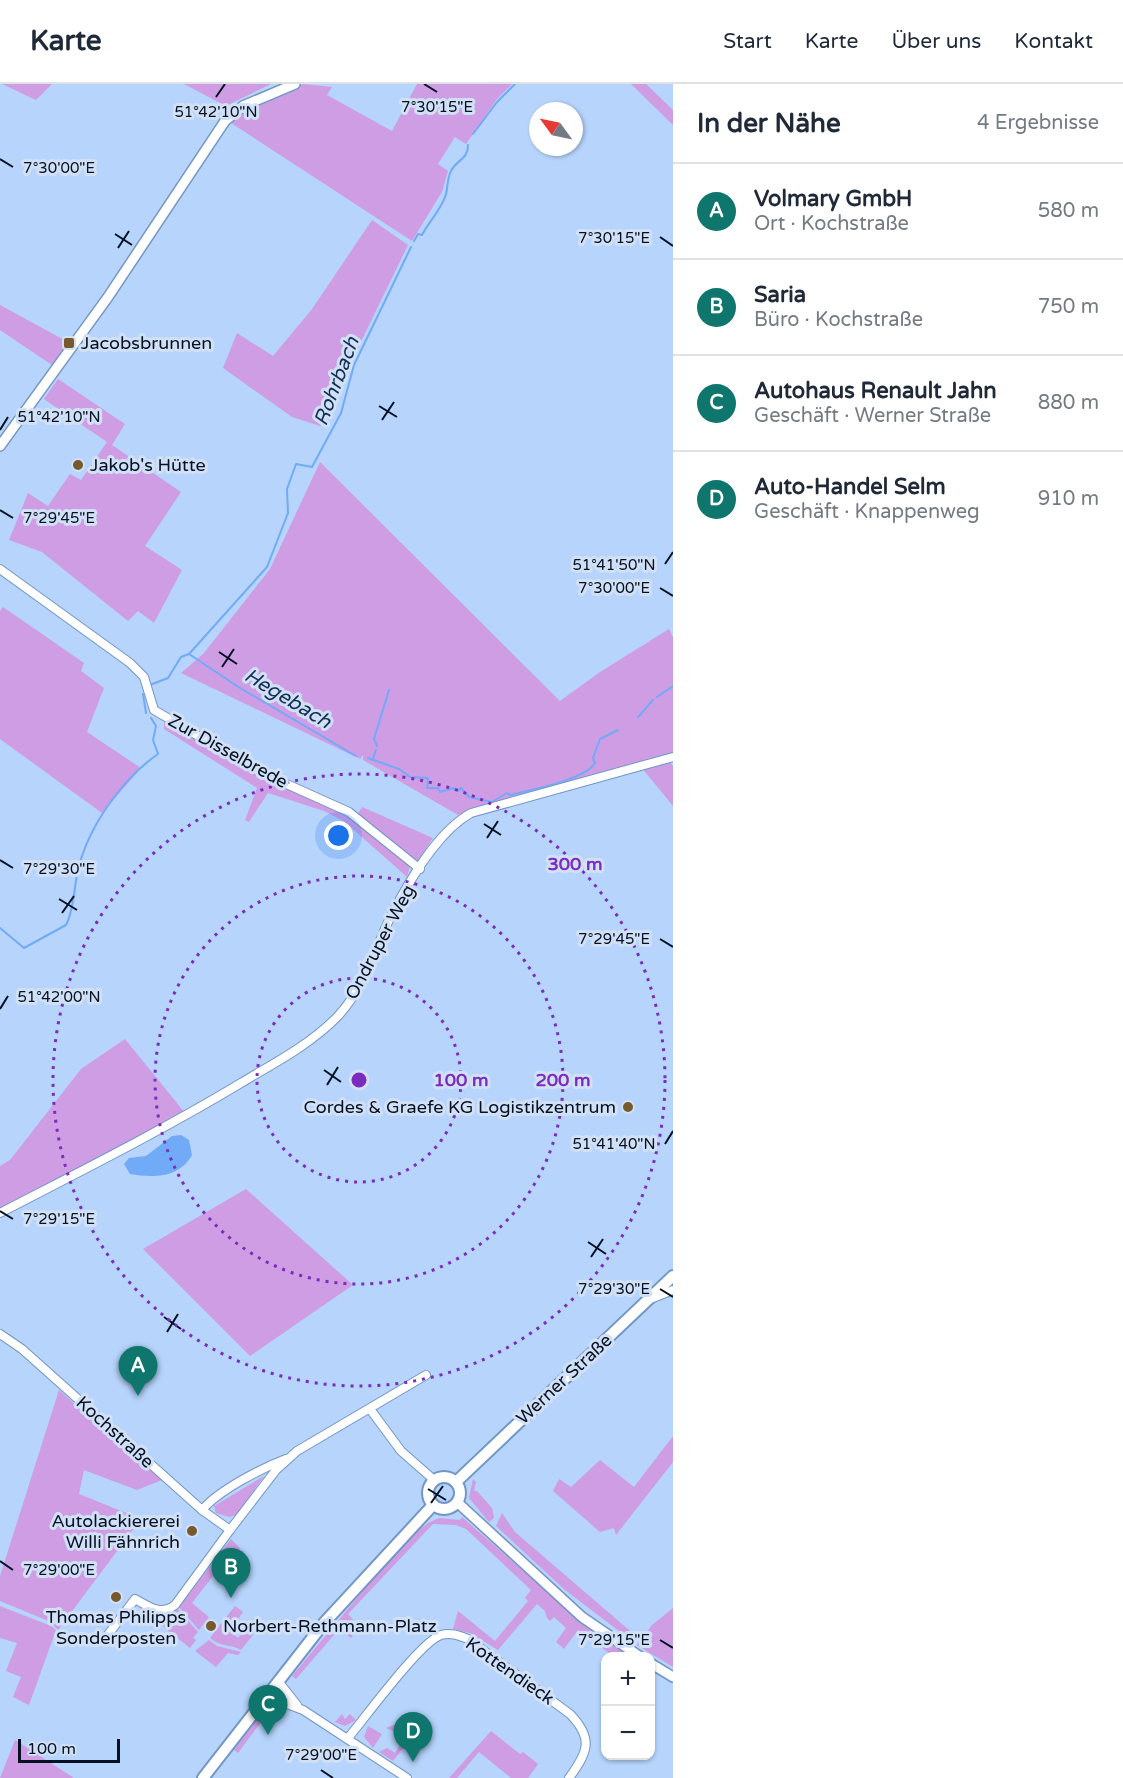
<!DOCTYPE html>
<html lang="de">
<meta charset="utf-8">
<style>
body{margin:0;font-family:"Varela Round",sans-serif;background:#f6f6f7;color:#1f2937}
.controls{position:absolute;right:18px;bottom:18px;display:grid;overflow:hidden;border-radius:12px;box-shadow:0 2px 4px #0004}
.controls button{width:54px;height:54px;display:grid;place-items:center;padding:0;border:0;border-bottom:2px solid #e0e1e3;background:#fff;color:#1f2937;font:30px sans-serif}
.compass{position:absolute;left:529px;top:18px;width:54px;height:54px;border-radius:50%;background:#fff;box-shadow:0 2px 4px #0004;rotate:303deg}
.scale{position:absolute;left:18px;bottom:15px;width:102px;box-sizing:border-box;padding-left:6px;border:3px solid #051123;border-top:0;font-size:16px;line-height:21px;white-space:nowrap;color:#051123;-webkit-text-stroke:4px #d1e0f5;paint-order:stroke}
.you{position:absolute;left:339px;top:752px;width:21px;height:21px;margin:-15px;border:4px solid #fff;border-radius:50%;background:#1a73e8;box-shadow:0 0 0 9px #1a73e833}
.badge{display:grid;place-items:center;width:39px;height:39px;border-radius:50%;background:#0f766e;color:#fff;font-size:20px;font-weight:700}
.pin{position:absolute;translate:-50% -50px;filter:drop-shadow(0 2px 3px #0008)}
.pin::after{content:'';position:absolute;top:32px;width:21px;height:18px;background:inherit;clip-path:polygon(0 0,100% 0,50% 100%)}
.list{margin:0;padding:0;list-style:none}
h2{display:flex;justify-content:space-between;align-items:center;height:78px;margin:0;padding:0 24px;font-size:26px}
h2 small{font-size:20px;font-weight:400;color:#747a83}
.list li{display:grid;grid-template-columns:39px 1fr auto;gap:18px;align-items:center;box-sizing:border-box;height:96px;padding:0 24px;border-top:2px solid #e0e1e3}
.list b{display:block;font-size:22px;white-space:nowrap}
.list p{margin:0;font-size:20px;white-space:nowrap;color:#747a83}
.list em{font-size:20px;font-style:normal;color:#747a83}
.map{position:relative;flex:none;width:673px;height:1694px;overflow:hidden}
header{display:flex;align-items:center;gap:36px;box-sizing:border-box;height:84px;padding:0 30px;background:#fff;border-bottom:2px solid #e0e1e3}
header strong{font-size:28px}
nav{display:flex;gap:33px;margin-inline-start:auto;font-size:21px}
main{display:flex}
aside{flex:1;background:#fff}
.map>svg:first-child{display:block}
.green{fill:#cf9de4}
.water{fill:#71abf8}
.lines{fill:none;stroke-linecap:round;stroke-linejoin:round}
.stream{stroke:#71abf8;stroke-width:2}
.minor-casing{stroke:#7296c5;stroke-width:10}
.tertiary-casing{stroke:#7296c5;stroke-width:12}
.secondary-casing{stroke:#7296c5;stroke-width:14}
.minor{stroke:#fff;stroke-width:8}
.tertiary{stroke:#fff;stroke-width:9}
.secondary{stroke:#fff;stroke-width:10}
.ticks{fill:none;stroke:#051123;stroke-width:2}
.ring{fill:none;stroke:#7b2cbf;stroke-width:3;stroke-dasharray:3 6}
.poi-dot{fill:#76592d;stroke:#d1e0f5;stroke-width:2}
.labels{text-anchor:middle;stroke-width:6;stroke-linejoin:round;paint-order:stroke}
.poi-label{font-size:18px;fill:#051123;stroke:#d1e0f5;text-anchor:start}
.street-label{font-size:18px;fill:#051123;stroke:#d1e0f5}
.water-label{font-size:20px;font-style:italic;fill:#122f54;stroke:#d1e0f5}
.ticks-label{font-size:15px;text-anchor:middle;fill:#051123;stroke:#d1e0f5;stroke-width:6;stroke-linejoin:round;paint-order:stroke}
.centre{fill:#7b2cbf;stroke:#d1e0f5;stroke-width:3}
.ring-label{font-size:18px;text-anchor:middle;font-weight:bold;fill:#7b2cbf;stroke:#d1e0f5;stroke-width:6;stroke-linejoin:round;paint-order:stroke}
</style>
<header>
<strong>Karte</strong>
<nav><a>Start</a><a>Karte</a><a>Über uns</a><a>Kontakt</a></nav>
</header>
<main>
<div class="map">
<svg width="673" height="1694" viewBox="0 0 673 1694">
<rect width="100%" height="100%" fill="#b6d4fc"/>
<g class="green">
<polygon points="2,0 52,0 36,16"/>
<polygon points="184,0 271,0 226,22"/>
<polygon points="303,0 332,3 327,11 392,47 417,0 512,0 497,15 466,60 455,53 438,80 448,87 442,108 412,157 228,37 237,29"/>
<polygon points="631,0 646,0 673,26 673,41"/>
<polygon points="372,136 408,161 320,342 292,333 223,284 237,249 273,272 312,225"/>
<polygon points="0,221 66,257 67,259 52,281 0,246"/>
<polygon points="58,295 125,340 112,361 181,408 145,462 182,486 154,539 138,527 128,537 42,468 9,456 28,409 48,422 70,390 81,396 107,358 44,315"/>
<polygon points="320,378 560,617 600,588 669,545 673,553 673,669 666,672 673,682 673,722 637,678 458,731 363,676 363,671 360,675 181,589 204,569 270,485"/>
<polygon points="3,523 84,579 81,587 104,604 87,648 141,684 102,729 0,655 0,527"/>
<polygon points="164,635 347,730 410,782 407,793 345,738 324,727 268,709 249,738 245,736 257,704 164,645"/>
<polygon points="362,723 433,754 418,776 412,777 357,731"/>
<polygon points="125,955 185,1029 0,1125 0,1082 10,1076 81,985"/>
<polygon points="246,1105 353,1201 250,1272 143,1165"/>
<polygon points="59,1306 162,1396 137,1406 84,1386 79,1410 141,1435 58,1546 51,1538 0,1517 0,1492"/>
<polygon points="673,1352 673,1378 616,1451 614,1444 600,1448 553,1407 559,1395 571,1403 600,1376 634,1403"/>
<polygon points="264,1392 236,1431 229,1433 216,1429 214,1422"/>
<polygon points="473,1395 476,1398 474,1407 477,1407 492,1424 494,1434 489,1438 469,1414"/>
<polygon points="502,1429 515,1448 636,1552 632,1557 565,1506 496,1442"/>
<polygon points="462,1433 575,1532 632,1572 613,1572 578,1546 564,1565 556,1558 566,1544 554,1533 550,1537 547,1534 545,1527 537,1520 498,1566 470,1549 453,1545 458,1527 495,1557 528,1517 525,1514 531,1506 466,1445 456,1441 433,1440 348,1530 354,1537 351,1537 348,1543 353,1551 351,1554 339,1545 296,1595 292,1592 401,1461 428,1439 439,1434 460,1436"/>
<polygon points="231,1455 240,1464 239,1469 233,1465 230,1470 236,1474 233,1478 227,1474 192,1519 209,1533 199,1546 179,1523"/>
<path d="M136,1521C152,1530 162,1539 177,1524L198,1548L193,1554L196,1556L190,1564Z"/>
<polygon points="0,1522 51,1542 56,1546 29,1621 13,1613 21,1593 6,1587 17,1559 0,1554"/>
<path d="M235,1522L243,1528L229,1547L238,1554L254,1534L263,1538L241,1566C231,1560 219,1563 210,1554Z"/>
<polygon points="673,1524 673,1583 637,1561 652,1541"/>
<polygon points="209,1556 217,1562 241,1568 238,1571 228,1569 216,1583 195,1567"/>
<polygon points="267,1623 270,1626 238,1669 234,1666"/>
<polygon points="342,1630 345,1635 350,1630 356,1636 345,1642 335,1638"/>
<polygon points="405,1636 418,1645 393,1677 379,1668 387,1664 395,1669 402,1657 394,1647 396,1642 393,1647 386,1644"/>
<polygon points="368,1642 382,1650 373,1664 364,1653"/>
<polygon points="491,1647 520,1670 523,1668 538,1680 528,1694 511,1694 479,1668 457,1694 449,1694"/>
<polygon points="15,1656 74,1694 0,1694"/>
</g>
<path class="water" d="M181,1051L189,1056L192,1071C179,1094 154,1094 130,1090L124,1080L129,1074L146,1072L172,1052Z"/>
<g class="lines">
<g class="stream">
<polyline points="473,50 497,18 515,0"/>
<path d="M414,157L418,150L422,151C429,137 442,125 446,110C448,103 447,94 451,87C457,75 468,76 468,61"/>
<polyline points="189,570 267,483 288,429 287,405 296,380 312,383 341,329 354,281 411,163"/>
<polyline points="150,601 168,594 181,573 189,570 240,604 356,672"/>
<polyline points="143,610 146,629"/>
<polyline points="657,613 673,602"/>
<polyline points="638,633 653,616"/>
<polyline points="377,662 374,655 389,606"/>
<path d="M368,674L399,685L410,693L428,694L427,704H438L440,708L453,704L458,707L461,704L469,713L492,718L507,709L510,711C530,706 585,696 595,679L593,674L600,655L618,646"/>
<polyline points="373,674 376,666"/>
<path d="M0,844L24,864L66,841C74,826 74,803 78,786C88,743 122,695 158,670L153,656L156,642L151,634"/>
</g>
<g class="minor-casing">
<g id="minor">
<polyline points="0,485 130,579 144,593 154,626 260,688 349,728 420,785"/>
<path d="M0,1129C81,1087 163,1046 241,999C274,979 310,961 338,932C365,903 374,866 391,832C409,797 437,748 471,729L673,673"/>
<polyline points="653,1214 673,1206"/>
<path d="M0,1250L22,1265L202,1426L230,1446L175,1521C160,1532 150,1523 135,1515L104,1556"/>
<polyline points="370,1325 401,1367 434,1396"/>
<path d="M202,1426C219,1406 262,1384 286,1375"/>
<polyline points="230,1446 276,1386 297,1367 426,1291"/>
<polyline points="278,1597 297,1621"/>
<polyline points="266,1612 303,1626 407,1694"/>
<path d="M348,1654C365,1634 420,1558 441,1551C451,1548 460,1552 468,1555L570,1630C594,1655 588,1668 569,1694"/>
</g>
</g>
<g class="tertiary-casing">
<g id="tertiary">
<polyline points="0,362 108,213 225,37 243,22 295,0"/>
<polyline points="457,1418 582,1533 639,1572"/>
<polyline points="650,1579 673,1593"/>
</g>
</g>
<g class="secondary-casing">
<g id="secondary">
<circle cx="444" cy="1409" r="16"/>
<polyline points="456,1398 673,1192"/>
<polyline points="203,1694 324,1539 433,1421"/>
</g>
</g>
<use href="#minor" class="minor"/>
<use href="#tertiary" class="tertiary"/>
<use href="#secondary" class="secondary"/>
</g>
<path class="ticks" d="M424,0L437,8M216,13L225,0M0,75L13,83M115,150L132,161M660,153L673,162M118,164L129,147M379,322L397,333M382,336L394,318M0,346L8,333M0,426L13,434M665,480L673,468M660,504L673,512M219,568L237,580M222,583L234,565M484,740L501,751M487,754L498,737M0,776L13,784M59,815L77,826M62,829L74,812M660,855L673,863M0,925L8,912M324,986L341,998M327,1001L338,983M665,1060L673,1047M0,1127L13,1135M588,1158L606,1170M591,1173L603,1155M660,1205L673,1213M164,1233L181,1245M167,1248L178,1230M428,1405L446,1416M431,1419L443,1402M0,1477L13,1486M660,1556L673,1564M321,1686L333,1694"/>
<g class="ring">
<circle cx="359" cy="996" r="102"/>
<circle cx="359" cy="996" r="204"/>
<circle cx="359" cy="996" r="306"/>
</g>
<g class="poi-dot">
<rect x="63" y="253" width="12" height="12" rx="3"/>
<circle cx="78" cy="381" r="6"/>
<circle cx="628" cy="1023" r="6"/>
<circle cx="192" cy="1447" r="6"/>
<circle cx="116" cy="1513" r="6"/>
<circle cx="211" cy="1542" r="6"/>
</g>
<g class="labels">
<g class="poi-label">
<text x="81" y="265">Jacobsbrunnen</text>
<text x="90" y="387">Jakob's Hütte</text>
<text x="616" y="1029" text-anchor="end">Cordes &amp; Graefe KG Logistikzentrum</text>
<text x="180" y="1443" text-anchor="end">Autolackiererei<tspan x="180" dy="21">Willi Fähnrich</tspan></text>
<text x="116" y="1539" text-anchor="middle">Thomas Philipps<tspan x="116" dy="21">Sonderposten</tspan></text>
<text x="223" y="1548">Norbert-Rethmann-Platz</text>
</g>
<g class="street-label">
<text transform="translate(228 667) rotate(29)" y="6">Zur Disselbrede</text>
<text transform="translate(380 858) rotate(-62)" y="6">Ondruper Weg</text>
<text transform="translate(564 1295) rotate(-43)" y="6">Werner Straße</text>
<text transform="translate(115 1348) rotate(42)" y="6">Kochstraße</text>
<text transform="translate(510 1587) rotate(35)" y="6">Kottendieck</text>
</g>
<g class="water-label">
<text transform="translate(336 297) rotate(-69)" y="7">Rohrbach</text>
<text transform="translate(288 614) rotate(31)" y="7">Hegebach</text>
</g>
</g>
<g class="ticks-label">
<text x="437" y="28">7°30'15"E</text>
<text x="216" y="33">51°42'10"N</text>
<text x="59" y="89">7°30'00"E</text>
<text x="614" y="159">7°30'15"E</text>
<text x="59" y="338">51°42'10"N</text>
<text x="59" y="439">7°29'45"E</text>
<text x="614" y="486">51°41'50"N</text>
<text x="614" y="509">7°30'00"E</text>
<text x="59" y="790">7°29'30"E</text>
<text x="614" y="860">7°29'45"E</text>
<text x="59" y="918">51°42'00"N</text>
<text x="614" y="1065">51°41'40"N</text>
<text x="59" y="1140">7°29'15"E</text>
<text x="614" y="1210">7°29'30"E</text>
<text x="59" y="1491">7°29'00"E</text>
<text x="614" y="1561">7°29'15"E</text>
<text x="321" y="1676">7°29'00"E</text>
</g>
<circle cx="359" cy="996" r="9" class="centre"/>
<g class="ring-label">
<text x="575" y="786">300 m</text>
<text x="461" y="1002">100 m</text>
<text x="563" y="1002">200 m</text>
</g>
</svg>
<div class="controls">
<button>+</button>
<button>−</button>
</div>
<svg class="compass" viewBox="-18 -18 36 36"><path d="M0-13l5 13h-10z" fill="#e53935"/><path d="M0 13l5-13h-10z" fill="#747a83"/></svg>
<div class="scale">100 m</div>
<div class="you"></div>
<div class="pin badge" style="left:138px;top:1312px">A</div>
<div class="pin badge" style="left:231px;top:1514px">B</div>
<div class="pin badge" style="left:268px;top:1651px">C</div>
<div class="pin badge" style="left:413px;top:1678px">D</div>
</div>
<aside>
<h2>In der Nähe<small>4 Ergebnisse</small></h2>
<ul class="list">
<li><span class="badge">A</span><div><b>Volmary GmbH</b><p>Ort · Kochstraße</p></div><em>580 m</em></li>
<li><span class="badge">B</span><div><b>Saria</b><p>Büro · Kochstraße</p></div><em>750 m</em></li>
<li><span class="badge">C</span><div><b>Autohaus Renault Jahn</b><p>Geschäft · Werner Straße</p></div><em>880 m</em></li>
<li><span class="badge">D</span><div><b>Auto-Handel Selm</b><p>Geschäft · Knappenweg</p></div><em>910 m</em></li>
</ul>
</aside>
</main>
